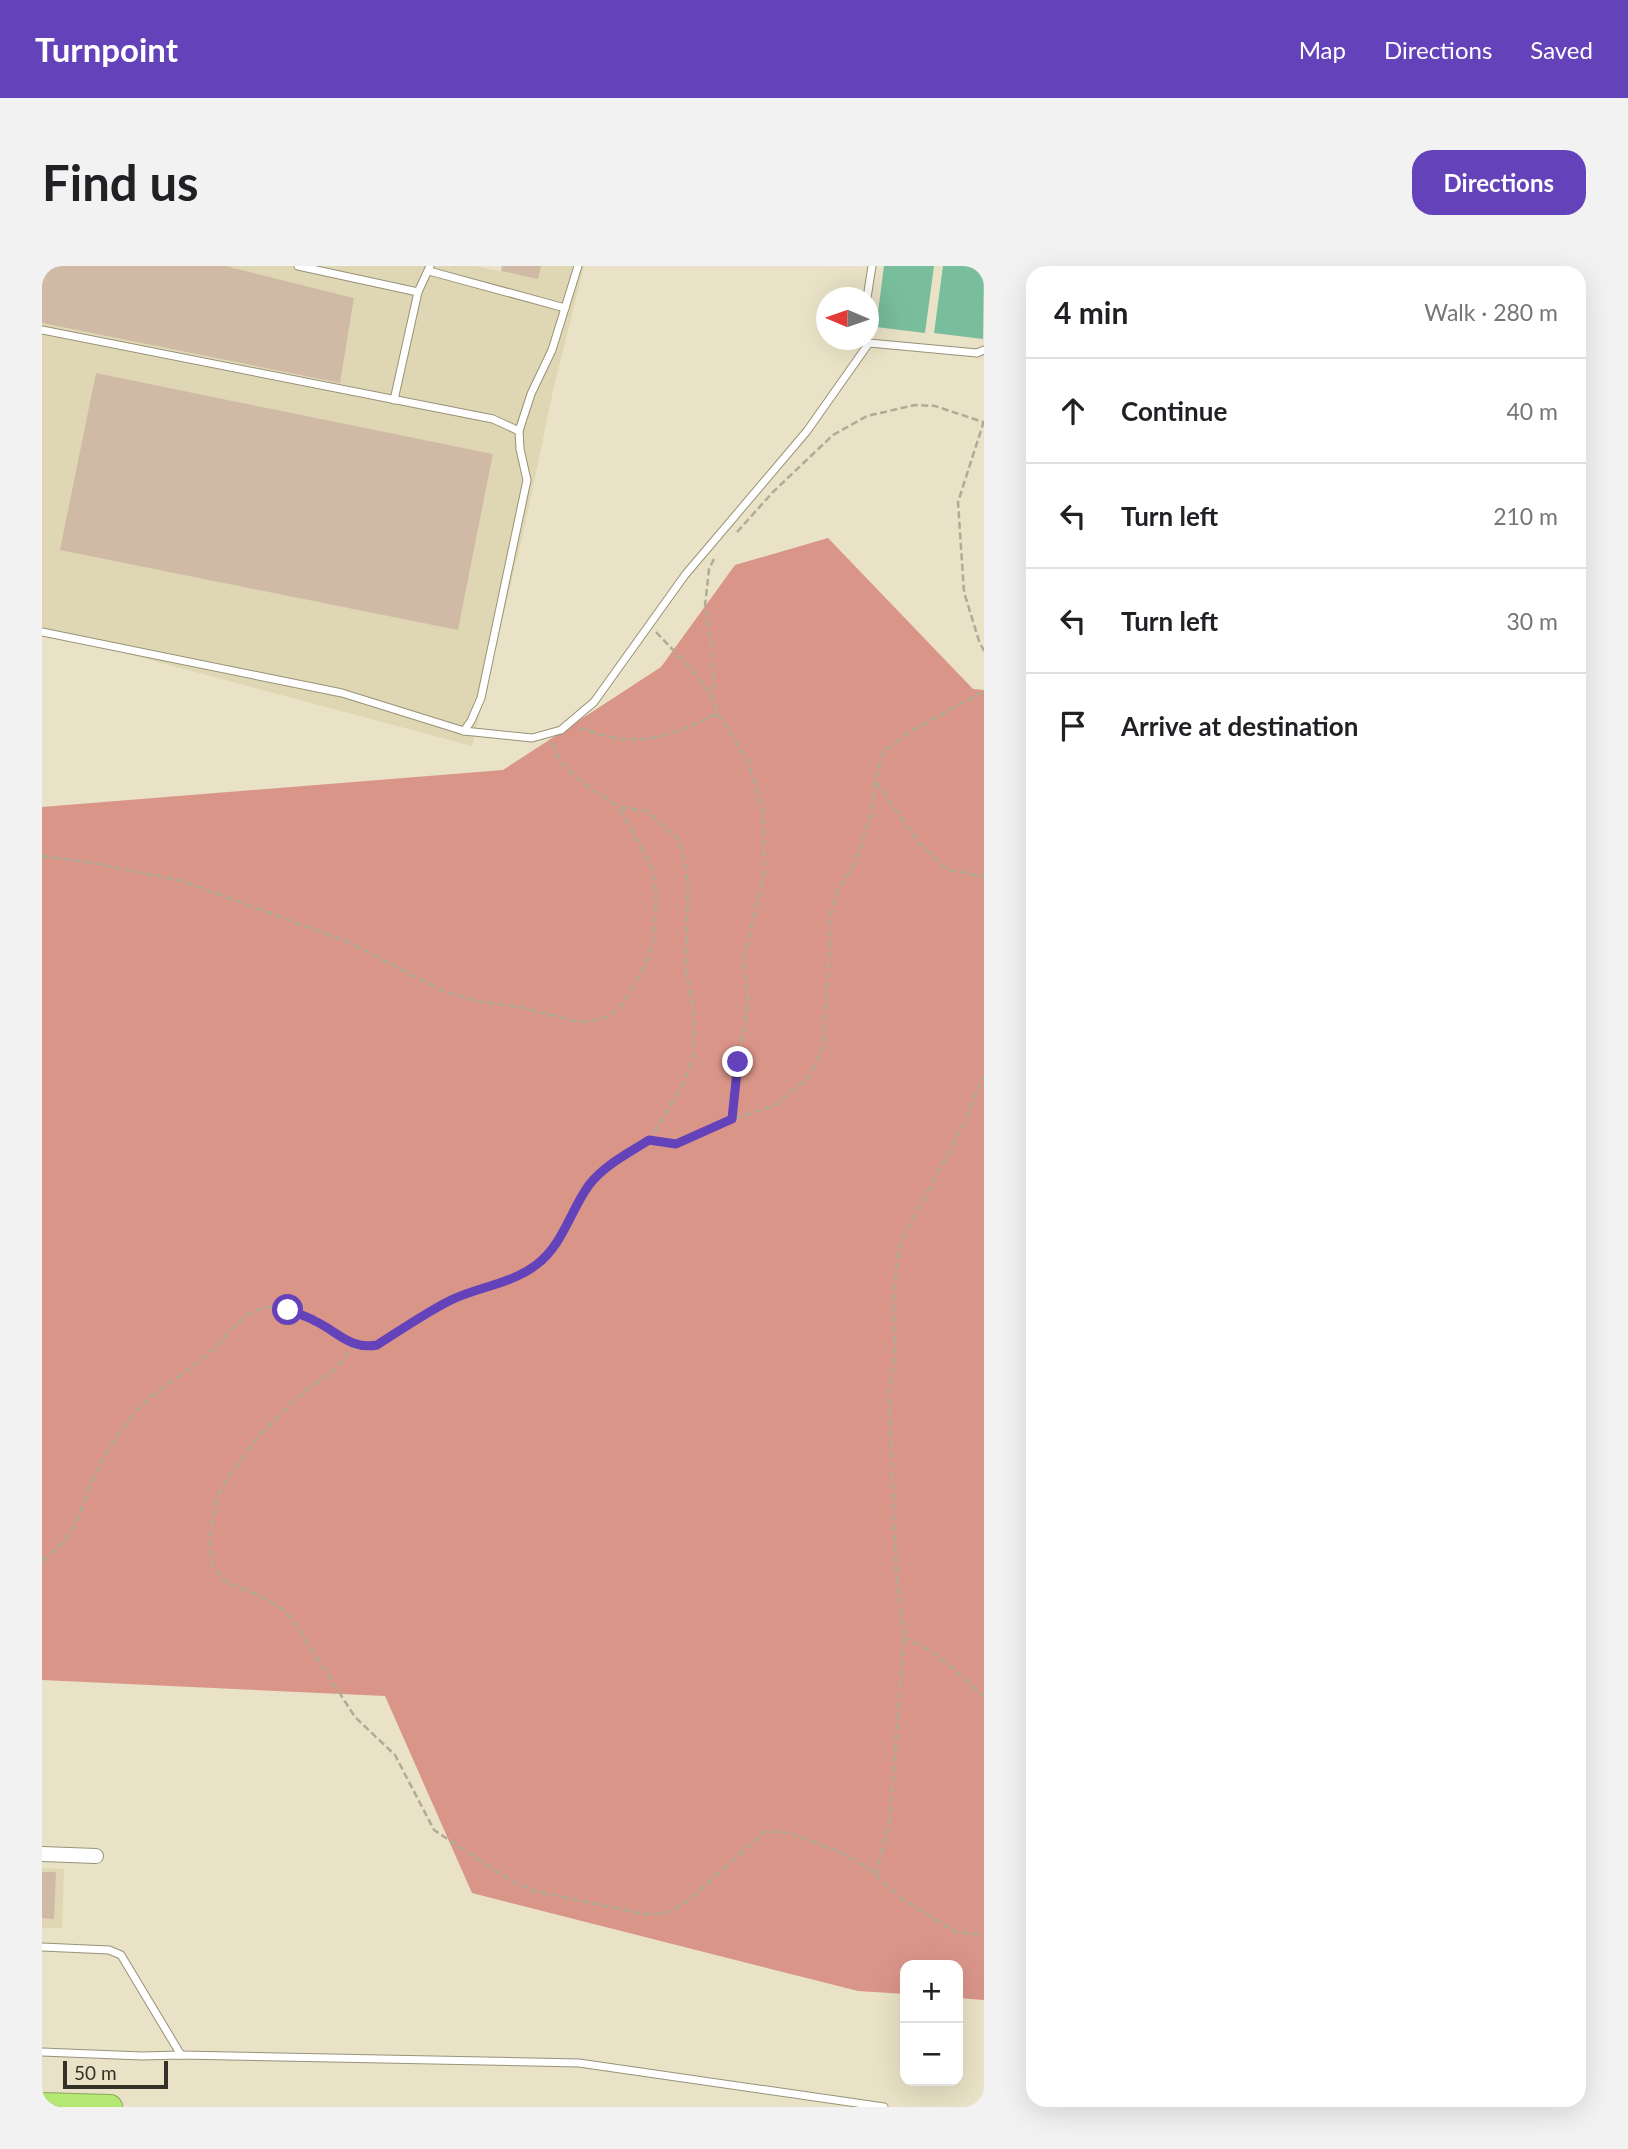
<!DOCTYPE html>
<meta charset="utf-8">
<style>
body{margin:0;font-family:Lato,sans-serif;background:#f2f2f2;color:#202124}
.controls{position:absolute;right:21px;bottom:21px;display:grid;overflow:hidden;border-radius:14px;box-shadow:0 7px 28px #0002}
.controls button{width:63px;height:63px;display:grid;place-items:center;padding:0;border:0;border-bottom:2px solid #e0e0e0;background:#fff;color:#202124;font:35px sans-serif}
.compass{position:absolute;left:774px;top:21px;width:63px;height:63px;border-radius:50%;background:#fff;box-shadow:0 7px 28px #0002;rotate:272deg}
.scale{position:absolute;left:21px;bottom:18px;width:105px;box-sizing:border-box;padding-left:7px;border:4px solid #343127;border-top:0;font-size:19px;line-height:24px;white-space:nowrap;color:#343127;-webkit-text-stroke:5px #e9e2c6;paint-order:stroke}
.stop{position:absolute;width:21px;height:21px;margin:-16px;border:5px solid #6342ba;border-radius:50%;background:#fff}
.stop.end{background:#6342ba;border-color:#fff;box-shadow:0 2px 7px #0008}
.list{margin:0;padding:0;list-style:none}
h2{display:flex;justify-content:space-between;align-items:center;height:91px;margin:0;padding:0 28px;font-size:30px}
h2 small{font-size:23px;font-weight:400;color:#757577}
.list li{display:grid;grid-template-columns:46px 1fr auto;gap:21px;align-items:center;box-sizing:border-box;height:105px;padding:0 28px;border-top:2px solid #e0e0e0}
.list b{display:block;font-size:26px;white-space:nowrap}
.list em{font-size:23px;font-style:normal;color:#757577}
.icon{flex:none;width:38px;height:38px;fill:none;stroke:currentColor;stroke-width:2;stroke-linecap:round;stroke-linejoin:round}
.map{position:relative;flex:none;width:942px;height:1841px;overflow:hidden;border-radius:21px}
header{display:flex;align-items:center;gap:42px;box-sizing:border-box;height:98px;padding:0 35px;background:#6342ba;color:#fff}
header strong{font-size:33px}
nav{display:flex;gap:38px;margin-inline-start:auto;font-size:24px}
.intro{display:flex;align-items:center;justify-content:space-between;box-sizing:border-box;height:168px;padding:0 42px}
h1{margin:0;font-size:49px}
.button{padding:18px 32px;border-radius:21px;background:#6342ba;color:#fff;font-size:24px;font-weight:700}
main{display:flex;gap:42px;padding:0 42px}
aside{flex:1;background:#fff;border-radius:21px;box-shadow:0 7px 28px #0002}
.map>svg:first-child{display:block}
.built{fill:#dfd6b3;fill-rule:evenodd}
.forest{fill:#da9589}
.water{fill:#79be9c}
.building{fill:#d0b9a5}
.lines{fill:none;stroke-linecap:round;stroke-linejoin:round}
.service-casing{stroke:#989277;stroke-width:9}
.minor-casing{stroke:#989277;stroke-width:16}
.motorway-casing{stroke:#88a859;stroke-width:26}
.path{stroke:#b1ab95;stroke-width:2.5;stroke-dasharray:7 3.5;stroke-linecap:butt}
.service{stroke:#fff;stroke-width:7}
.minor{stroke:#fff;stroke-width:14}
.motorway{stroke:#b5e874;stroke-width:24}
.route{stroke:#6342ba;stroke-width:9}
</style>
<header>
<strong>Turnpoint</strong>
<nav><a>Map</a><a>Directions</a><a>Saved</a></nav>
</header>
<div class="intro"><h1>Find us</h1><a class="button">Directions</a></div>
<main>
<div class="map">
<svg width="942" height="1841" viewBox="0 0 942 1841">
<rect width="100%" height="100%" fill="#e9e2c6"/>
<g class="built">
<path d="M184,0H433L496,13L499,0H542L511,125L483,259L430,480L0,365V57L298,117L312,32ZM54,107L451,188L416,364Z"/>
<polygon points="0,1602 22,1603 20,1662 0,1662"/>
</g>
<polygon class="forest" points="786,272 931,423 942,424 942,1734 916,1732 916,1699 863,1699 863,1728 816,1725 430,1627 343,1430 0,1414 0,541 461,504 619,401 693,299"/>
<g class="water">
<polygon points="842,0 892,0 883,67 834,61"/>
<polygon points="901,0 942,0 941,73 892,67"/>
</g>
<g class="building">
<polygon points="0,0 184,0 312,32 298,117 0,57"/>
<polygon points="460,0 499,0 496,13 459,5"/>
<polygon points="54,107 451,188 416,364 18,284"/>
<polygon points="0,1606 14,1606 12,1653 0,1652"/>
</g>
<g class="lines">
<g class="service-casing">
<g id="service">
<polyline points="256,0 376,26"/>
<polyline points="387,5 523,42"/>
<polyline points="825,32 830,0"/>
<polyline points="0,64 451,153 477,165"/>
<polyline points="827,77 935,87 942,84"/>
<polyline points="352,134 376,26 388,0"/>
<polyline points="0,366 300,427 422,465 429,455 439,432 485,214 478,183 477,165 489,128 510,84 536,0"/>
<polyline points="422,465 490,472 519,464 552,436 643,309 765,165 827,77"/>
<polyline points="0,1681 67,1684 79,1689 139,1789"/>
<polyline points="0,1786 100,1790 139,1789 537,1797 842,1841"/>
</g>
</g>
<g class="minor-casing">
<polyline id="minor" points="0,1588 54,1590"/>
</g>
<g class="motorway-casing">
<polyline id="motorway" points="0,1839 68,1841"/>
</g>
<g class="path">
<polyline points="942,155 916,236 922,326 937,375 942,385"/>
<polyline points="695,266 731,226 791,169 825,150 873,139 893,140 941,156"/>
<polyline points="672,293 667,303 663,340 671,389 671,432 675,447 705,493 721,544 722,606 702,693 706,736 696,796 690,853"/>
<polyline points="614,366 651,405 671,432"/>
<path d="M537,462C551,466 565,471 580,473C614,477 645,462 674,448"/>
<path d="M511,477C513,503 557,527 577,541"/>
<polyline points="834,516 877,577 904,603 942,611"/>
<polyline points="0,590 45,596 140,615 304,675 401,725 434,735 478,741 537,756 559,753 574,745 584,733 607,691 613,663 614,626 611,604 577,541 605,545 638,575 646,616 644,705 652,745 652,790 641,818 608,874 634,878 690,853 734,839 768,810 781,780 787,694 787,655 796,624 813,597 830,546 833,515 841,486 869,465 942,425"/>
<polyline points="314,1078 292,1104 252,1134 215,1172 184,1215 176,1230 167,1273 171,1301 183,1315 218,1330 240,1343 250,1353 313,1451 353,1489 392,1564 469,1615 493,1625 602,1648 622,1648 646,1635 723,1565 748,1567 798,1586 825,1601 859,1632 914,1666 942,1669"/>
<path d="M0,1295C11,1286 23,1277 30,1264C41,1244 46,1221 57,1200C65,1185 85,1155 96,1143C117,1121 146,1107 168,1086C183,1073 196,1051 216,1044C261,1028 292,1086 335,1079C359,1064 383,1047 409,1034C436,1021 469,1018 494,999C521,979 528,945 547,919C562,899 587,887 608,874"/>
<polyline points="862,1371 894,1388 942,1430"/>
<polyline points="834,1609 848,1551 862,1371 854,1301 847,1125 853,1092 851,1038 856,987 861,971 920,862 942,809"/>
</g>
<use href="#service" class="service"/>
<use href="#minor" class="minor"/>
<use href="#motorway" class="motorway"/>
</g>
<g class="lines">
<path class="route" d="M246,1044C255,1048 265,1050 273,1055C295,1065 308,1084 335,1079C359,1064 383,1047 409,1034C436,1021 469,1018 494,999C521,979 528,945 547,919C562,899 587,887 607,874L634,878L690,853L696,796"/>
</g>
</svg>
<div class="controls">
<button>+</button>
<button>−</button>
</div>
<svg class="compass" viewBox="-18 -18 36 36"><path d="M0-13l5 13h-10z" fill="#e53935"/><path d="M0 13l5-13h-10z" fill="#757577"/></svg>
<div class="scale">50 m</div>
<div class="stop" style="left:246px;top:1044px"></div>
<div class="stop end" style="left:696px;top:796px"></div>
</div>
<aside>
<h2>4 min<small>Walk · 280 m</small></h2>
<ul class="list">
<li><svg class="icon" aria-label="ahead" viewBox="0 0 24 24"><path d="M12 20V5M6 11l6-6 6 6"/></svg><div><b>Continue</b></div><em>40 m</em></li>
<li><svg class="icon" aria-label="left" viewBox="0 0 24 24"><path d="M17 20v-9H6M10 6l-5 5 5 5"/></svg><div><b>Turn left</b></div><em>210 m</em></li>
<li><svg class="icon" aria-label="left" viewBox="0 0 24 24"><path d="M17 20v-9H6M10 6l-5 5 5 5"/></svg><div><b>Turn left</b></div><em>30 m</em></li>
<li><svg class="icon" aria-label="arrive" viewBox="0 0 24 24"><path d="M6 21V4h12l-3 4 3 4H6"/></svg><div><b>Arrive at destination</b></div></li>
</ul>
</aside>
</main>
